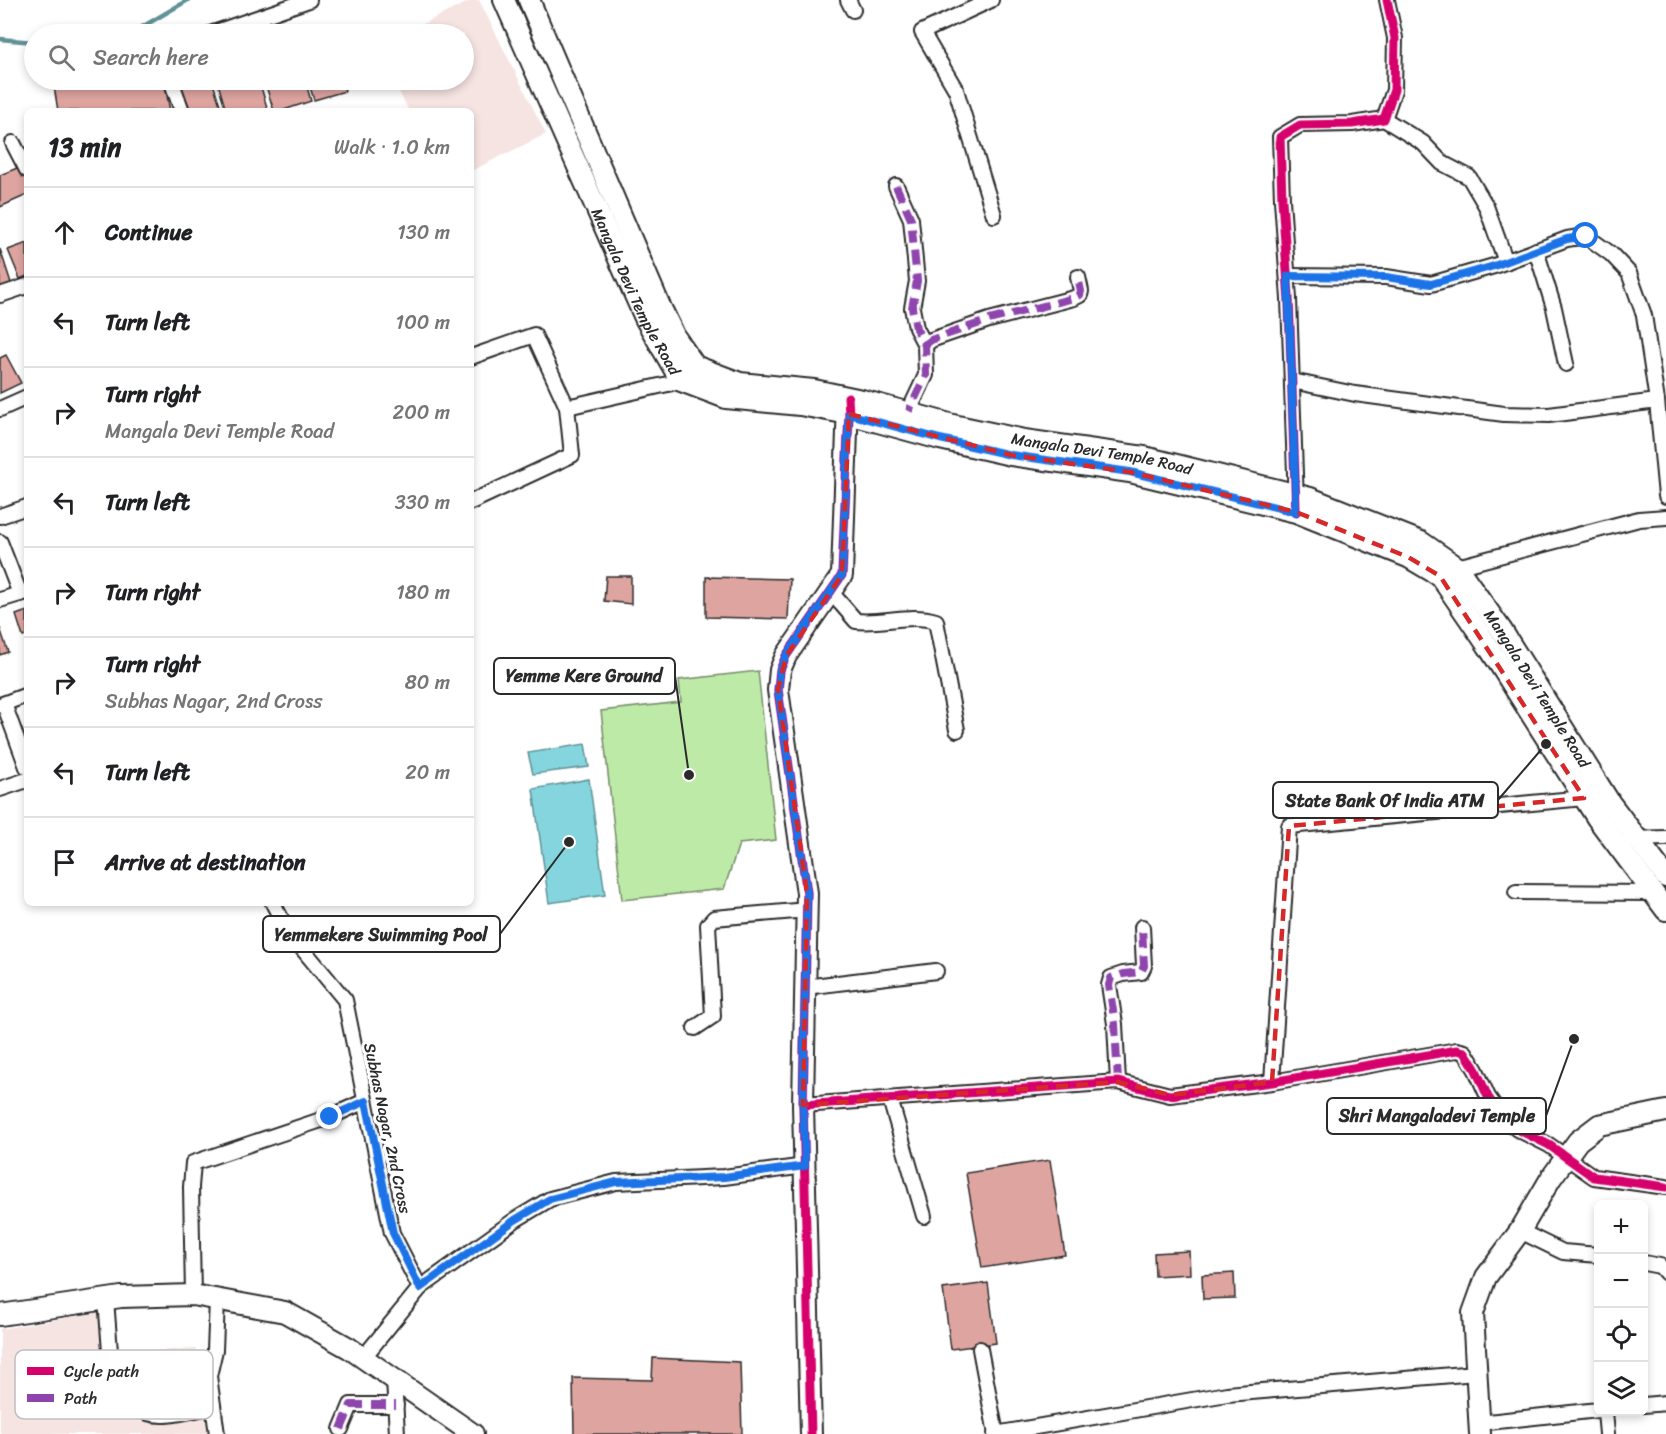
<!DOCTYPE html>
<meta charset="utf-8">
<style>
body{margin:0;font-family:Sriracha,sans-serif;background:#f2f2f2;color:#202124}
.controls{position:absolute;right:18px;bottom:18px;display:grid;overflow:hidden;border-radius:9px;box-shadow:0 3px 9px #0003}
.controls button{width:54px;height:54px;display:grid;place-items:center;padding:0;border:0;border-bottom:2px solid #e0e0e0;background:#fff;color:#202124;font:30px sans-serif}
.stop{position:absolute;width:18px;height:18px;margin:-14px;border:4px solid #1a73e8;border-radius:50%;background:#fff}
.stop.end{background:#1a73e8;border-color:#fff;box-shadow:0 2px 6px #0008}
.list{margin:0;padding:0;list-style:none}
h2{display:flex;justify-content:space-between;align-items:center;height:78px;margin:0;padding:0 24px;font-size:26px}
h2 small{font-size:20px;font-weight:400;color:#757577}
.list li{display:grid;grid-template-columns:39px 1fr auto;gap:18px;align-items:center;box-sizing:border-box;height:90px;padding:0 24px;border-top:2px solid #e0e0e0}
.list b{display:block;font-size:22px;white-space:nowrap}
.list p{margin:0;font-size:20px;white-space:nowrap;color:#757577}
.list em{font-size:20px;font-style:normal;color:#757577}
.icon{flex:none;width:33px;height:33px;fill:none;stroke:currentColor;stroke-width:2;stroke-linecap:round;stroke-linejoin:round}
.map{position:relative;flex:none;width:1666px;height:1434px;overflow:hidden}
.search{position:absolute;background:#fff;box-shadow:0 3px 9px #0003;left:24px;top:24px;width:450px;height:66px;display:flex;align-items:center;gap:15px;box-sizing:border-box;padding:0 21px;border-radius:33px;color:#757577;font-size:22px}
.panel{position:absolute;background:#fff;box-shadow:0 3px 9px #0003;left:24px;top:108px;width:450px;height:798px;border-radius:9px}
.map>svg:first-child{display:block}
.built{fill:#f5e4e2}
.green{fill:#beeaa7;stroke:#748a69;stroke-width:1.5}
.water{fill:#84d5dd;stroke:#609196;stroke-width:1.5}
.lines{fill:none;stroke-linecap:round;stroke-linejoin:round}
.stream{stroke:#609196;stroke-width:4.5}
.building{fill:#dea4a0;stroke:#2b2b2b;stroke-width:1.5}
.street-casing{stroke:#2b2b2b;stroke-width:18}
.secondary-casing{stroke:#2b2b2b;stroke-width:24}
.street{stroke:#fff;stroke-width:14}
.secondary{stroke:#fff;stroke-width:20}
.quiet{stroke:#8e44ad;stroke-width:8;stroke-dasharray:15 8;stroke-linecap:butt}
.cycleway-casing{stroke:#fff;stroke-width:13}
.cycleway{stroke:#d6006c;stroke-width:9}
.route{stroke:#1a73e8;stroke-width:8}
.marked{fill:none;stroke:#d62828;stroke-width:4.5;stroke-dasharray:12 8;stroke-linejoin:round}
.labels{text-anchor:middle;stroke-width:6;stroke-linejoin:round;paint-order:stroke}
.street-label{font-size:16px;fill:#2b2b2b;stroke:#fff}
.key{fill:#fff;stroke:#bfbfbf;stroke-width:1.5}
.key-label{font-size:16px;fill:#2b2b2b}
.leader{fill:none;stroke:#2b2b2b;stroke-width:2}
.callout-dot{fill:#2b2b2b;stroke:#fff;stroke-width:2}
.callout{fill:#fff;stroke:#2b2b2b;stroke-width:2}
.callout-label{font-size:18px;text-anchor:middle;font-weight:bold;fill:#2b2b2b}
</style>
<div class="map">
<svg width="1666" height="1434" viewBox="0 0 1666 1434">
<rect width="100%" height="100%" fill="#fff"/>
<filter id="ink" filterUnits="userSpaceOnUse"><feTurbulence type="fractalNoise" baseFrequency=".0167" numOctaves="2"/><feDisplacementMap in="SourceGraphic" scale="12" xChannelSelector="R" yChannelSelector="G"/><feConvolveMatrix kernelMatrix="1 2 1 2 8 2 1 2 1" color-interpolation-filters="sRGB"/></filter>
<g filter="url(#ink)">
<g class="built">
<polygon points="472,0 479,0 546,134 471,171 471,111 409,111 393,80 464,80 464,34 402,34"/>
<polygon points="114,1310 115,1352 196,1349 208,1434 0,1434 0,1329"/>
</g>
<polygon class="green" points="758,671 776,840 739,844 724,889 622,900 601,711 681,702 679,680"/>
<g class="water">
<polygon points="585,744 589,767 533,774 528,753"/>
<polygon points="589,779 605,895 549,903 533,789"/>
</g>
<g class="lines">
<g class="stream">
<polyline points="123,34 137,30 188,0"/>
<polyline points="0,39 34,42"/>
</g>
</g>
<g class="building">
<polygon points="53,80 164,80 170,111 58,111"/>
<polygon points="177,80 212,80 222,111 187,111"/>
<polygon points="217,80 259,80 268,111 226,111"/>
<polygon points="264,80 305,80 311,101 281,111 274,111"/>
<polygon points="308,80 341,80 345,91 314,100"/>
<polygon points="22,166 27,178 27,195 0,207 0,175"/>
<polygon points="27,243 27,276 20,279 8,250"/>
<polygon points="0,249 12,286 0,289"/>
<polygon points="6,355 21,383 0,393 0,358"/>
<polygon points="606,576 631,576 631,604 604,601"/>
<polygon points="706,577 790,579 788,619 706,617"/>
<polygon points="27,611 27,635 23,637 16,615"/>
<polygon points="0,628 8,652 0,655"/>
<polygon points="1050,1160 1065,1255 982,1268 966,1173"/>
<polygon points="1189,1251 1190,1274 1155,1276 1154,1253"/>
<polygon points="1234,1273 1235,1298 1203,1299 1202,1275"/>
<polygon points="988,1283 996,1343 951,1349 943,1289"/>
<polygon points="653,1358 740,1362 742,1434 574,1434 573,1378 652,1380"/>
</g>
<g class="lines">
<g class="street-casing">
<g id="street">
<polyline points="848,0 853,10"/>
<polyline points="991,0 922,32 956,90 994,215"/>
<polyline points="210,34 309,0"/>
<polyline points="171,80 182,111"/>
<polyline points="1384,119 1423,143 1442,163 1469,177 1486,206 1506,262"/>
<polyline points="13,143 27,170"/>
<polyline points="896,186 911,219 917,281 912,308 916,328 925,345 926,375 909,411"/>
<polyline points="1536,250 1554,308 1566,364"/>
<polyline points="1288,276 1386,277 1431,284 1494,266 1567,239 1586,236 1611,254 1629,273 1644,315 1657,401 1666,496"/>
<polyline points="0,295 27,286"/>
<polyline points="925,345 931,340 989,320 1074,298 1080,295 1081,291 1078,277"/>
<polyline points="471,357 534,335 567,407"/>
<polyline points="1292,381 1355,394 1504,414 1549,415 1657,401"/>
<polyline points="0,409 27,397"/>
<polyline points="471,502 572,455 567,407 681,381 685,376"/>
<polyline points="1296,503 1289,299 1282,200 1280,137 1300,125 1352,124 1384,119 1394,90 1395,38 1387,0"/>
<polyline points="0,516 27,507"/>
<polyline points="0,542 20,594 27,592"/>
<polyline points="1450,571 1457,567 1639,519 1666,517"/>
<path d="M830,591L856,621C883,624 910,613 936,621L957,730"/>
<polyline points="0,600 20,594"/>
<polyline points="4,704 27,767"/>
<polyline points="0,705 27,695"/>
<polyline points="0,789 27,780"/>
<polyline points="1632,839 1666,838"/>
<polyline points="1516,892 1654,893"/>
<polyline points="273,903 287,930 345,1000 392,1233 420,1288 363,1358"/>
<polyline points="805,987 936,971"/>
<polyline points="695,1028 713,1016 708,925 714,918 807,910"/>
<polyline points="1118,1082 1115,1024 1109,985 1111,978 1123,974 1141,972 1144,966 1142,927"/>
<polyline points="1272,1082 1289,826 1584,798"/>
<polyline points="890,1099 924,1216"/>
<polyline points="803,1105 1118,1082 1170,1095 1272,1082 1457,1050 1465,1052 1476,1070 1488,1097 1500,1114 1517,1129 1549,1145 1594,1177 1666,1187"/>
<polyline points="1520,1231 1563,1252 1598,1255"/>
<polyline points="1644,1263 1660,1266 1666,1273"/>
<polyline points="420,1288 515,1220 550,1199 616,1182 724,1177 805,1166"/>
<polyline points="193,1295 191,1187 193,1163 330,1117 365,1101"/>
<path d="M106,1299L113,1391L131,1396C134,1400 136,1405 139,1408C155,1423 194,1410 213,1406"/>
<polyline points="217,1300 215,1350 209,1376 217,1434"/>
<polyline points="980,1349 996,1434"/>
<polyline points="394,1379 397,1434"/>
<polyline points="1644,1405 1666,1403"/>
<polyline points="1605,1412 1607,1434"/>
<polyline points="1479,1423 1598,1410"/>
<polyline points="341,1429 351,1405 396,1405"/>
<polyline points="995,1434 1227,1394 1476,1373"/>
</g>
</g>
<g class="secondary-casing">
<g id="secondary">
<path id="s1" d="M504,0L645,318L681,381L726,398L800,405L849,414L940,439L1011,455L1130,472L1296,512L1408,557L1440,576L1488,646L1597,818L1666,910"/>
<path id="s2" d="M529,0L659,304L675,337L695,366L740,383L814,390L862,400L953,425L1024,440L1144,457L1310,498L1421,542L1457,567L1502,631L1610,803L1666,877"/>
<polyline points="0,1315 121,1297 193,1295 285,1312 349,1348 473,1434"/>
<polyline points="811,1434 803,1105 807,893 778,690 780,670 786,656 842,575 848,402"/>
<polyline points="1480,1434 1473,1313 1486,1277 1520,1231 1551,1178 1578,1141 1599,1125 1666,1111"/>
</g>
</g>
<use href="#street" class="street"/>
<use href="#secondary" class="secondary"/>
<g class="quiet">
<polyline points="896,186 911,219 917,281 912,308 916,328 925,345 926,375 909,411"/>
<polyline points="925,345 931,340 989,320 1074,298 1080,295 1081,291 1078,277"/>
<polyline points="1118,1082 1115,1024 1109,985 1111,978 1123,974 1141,972 1144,966 1142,927"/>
<polyline points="341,1429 351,1405 396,1405"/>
</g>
<g class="cycleway-casing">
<g id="cycleway">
<polyline points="1296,512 1289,299 1282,200 1280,137 1300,125 1352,124 1384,119 1394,90 1395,38 1387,0"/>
<polyline points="803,1105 1118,1082 1170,1095 1272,1082 1457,1050 1465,1052 1476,1070 1488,1097 1500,1114 1517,1129 1549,1145 1594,1177 1666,1187"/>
<polyline points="811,1434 803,1105 807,893 778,690 780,670 786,656 842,575 849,414 848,397"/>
</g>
</g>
<use href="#cycleway" class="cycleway"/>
</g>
</g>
<g class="lines" filter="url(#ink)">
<polyline class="route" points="330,1117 366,1101 393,1233 420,1288 515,1220 550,1199 616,1182 724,1177 805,1166 803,1105 807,893 778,690 780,670 786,656 842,575 849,414 940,439 1011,455 1130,472 1296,512 1288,276 1386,277 1431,284 1494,266 1567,239 1586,236"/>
</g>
<path class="marked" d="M849,414L1011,455L1130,472L1296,512L1408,557L1440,576L1584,798L1289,826L1272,1082L1170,1095L1118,1082L803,1105L807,893L778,690L786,656L842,575Z"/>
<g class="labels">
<g class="street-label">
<text dy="6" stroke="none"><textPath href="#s1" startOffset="320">Mangala Devi Temple Road</textPath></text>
<text dy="6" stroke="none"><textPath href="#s2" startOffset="820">Mangala Devi Temple Road</textPath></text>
<text dy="6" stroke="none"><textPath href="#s2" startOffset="1342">Mangala Devi Temple Road</textPath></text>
<text transform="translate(388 1128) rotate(78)" y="6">Subhas Nagar, 2nd Cross</text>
</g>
</g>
<rect x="15" y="1350" width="198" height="69" rx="9" class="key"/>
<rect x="27" y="1367" width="27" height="8" fill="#d6006c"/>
<rect x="27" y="1394" width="27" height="8" fill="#8e44ad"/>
<g class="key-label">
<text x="64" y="1377">Cycle path</text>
<text x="64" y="1404">Path</text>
</g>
<path class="leader" d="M689 775L675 676M1546 744L1498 800M569 842L500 934M1574 1039L1546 1116"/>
<g class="callout-dot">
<circle cx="689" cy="775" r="6"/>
<circle cx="1546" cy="744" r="6"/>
<circle cx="569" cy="842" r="6"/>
<circle cx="1574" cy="1039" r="6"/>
</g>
<g class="callout">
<rect x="494" y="658" width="181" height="36" rx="6"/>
<rect x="1273" y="782" width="225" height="36" rx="6"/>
<rect x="263" y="916" width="237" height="36" rx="6"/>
<rect x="1327" y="1098" width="219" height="36" rx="6"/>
</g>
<g class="callout-label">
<text x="584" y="682">Yemme Kere Ground</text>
<text x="1385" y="807">State Bank Of India ATM</text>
<text x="381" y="941">Yemmekere Swimming Pool</text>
<text x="1437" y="1122">Shri Mangaladevi Temple</text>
</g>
</svg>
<div class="controls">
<button>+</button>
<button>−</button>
<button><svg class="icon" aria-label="locate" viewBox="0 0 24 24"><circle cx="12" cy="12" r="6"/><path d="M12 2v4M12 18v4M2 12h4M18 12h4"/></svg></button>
<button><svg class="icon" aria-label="layers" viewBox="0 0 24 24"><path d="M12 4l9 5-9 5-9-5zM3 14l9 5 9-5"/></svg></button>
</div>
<div class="stop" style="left:1586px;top:236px"></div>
<div class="stop end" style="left:330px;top:1117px"></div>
<div class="search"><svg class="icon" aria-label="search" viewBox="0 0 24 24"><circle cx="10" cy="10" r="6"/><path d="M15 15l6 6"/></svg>Search here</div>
<section class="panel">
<h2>13 min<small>Walk · 1.0 km</small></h2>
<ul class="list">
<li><svg class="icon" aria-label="ahead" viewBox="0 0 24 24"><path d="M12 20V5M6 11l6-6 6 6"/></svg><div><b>Continue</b></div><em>130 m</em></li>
<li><svg class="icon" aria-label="left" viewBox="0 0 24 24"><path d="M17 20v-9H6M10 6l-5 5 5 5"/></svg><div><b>Turn left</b></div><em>100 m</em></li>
<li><svg class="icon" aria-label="right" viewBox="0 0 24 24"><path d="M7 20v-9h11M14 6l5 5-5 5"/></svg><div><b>Turn right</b><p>Mangala Devi Temple Road</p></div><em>200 m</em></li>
<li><svg class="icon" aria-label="left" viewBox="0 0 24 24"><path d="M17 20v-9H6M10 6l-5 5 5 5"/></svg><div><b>Turn left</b></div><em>330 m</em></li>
<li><svg class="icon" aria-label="right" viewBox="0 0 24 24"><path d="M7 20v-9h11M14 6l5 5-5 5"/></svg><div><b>Turn right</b></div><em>180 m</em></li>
<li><svg class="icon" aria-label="right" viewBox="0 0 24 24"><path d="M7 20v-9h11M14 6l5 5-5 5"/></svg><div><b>Turn right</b><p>Subhas Nagar, 2nd Cross</p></div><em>80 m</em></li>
<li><svg class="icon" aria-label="left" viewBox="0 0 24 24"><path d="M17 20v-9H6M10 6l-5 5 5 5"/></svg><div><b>Turn left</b></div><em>20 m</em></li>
<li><svg class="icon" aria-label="arrive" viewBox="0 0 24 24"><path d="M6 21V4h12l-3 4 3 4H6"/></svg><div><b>Arrive at destination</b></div></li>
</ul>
</section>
</div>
